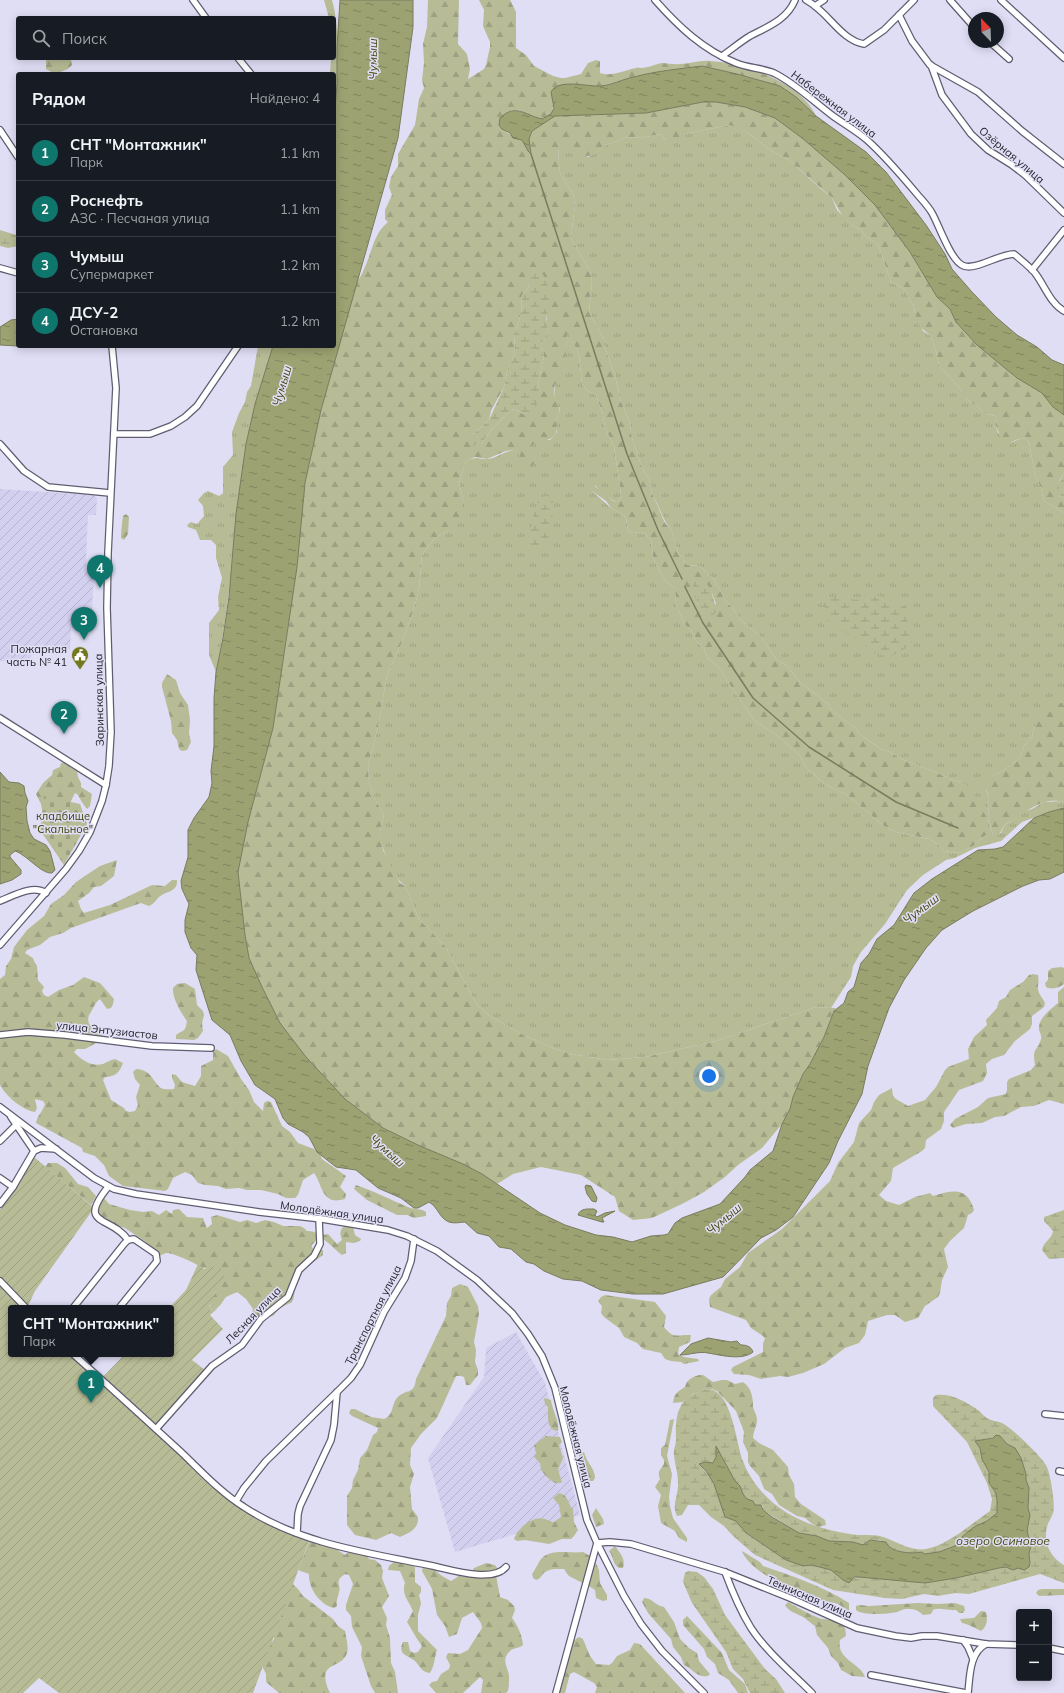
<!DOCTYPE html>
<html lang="ru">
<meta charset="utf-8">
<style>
body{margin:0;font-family:Mulish,sans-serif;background:#242831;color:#f1f3f6}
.controls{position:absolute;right:12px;bottom:12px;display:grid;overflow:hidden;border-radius:4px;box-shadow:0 2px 10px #0003}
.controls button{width:36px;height:36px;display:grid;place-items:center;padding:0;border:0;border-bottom:1px solid #363941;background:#171b24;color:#f1f3f6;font:20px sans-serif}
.compass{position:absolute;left:968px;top:12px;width:36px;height:36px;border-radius:50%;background:#171b24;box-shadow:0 2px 10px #0003;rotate:337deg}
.you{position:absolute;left:709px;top:1076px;width:14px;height:14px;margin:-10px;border:3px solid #fff;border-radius:50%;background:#1a73e8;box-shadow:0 0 0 6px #1a73e833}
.badge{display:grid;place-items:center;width:26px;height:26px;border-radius:50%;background:#0f766e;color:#fff;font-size:13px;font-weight:700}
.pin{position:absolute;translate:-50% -33px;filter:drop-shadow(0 1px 2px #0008)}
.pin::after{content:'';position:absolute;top:21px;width:14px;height:12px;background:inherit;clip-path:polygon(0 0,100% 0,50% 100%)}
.popup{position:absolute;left:8px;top:1305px;width:166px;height:52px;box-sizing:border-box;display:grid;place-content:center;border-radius:4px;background:#171b24;filter:drop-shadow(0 1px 3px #0005);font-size:13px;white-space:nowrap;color:#9ea1a6}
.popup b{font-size:15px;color:#f1f3f6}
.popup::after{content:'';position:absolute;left:50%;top:100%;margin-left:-8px;border:8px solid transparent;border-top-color:#171b24}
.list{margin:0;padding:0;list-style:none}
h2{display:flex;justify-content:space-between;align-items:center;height:52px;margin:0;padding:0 16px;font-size:17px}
h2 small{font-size:13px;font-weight:400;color:#9ea1a6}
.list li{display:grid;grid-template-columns:26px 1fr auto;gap:12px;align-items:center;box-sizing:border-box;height:56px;padding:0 16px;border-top:1px solid #363941}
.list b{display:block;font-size:15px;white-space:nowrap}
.list p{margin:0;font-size:13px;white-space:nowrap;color:#9ea1a6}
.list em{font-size:13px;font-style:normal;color:#9ea1a6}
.icon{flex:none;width:22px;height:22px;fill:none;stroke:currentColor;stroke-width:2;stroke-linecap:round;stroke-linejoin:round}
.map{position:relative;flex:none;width:1064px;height:1693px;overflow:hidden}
.search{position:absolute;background:#171b24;box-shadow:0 2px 10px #0003;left:16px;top:16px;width:320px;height:44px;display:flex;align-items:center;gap:10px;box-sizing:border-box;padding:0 14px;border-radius:4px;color:#9ea1a6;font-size:15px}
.panel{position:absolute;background:#171b24;box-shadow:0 2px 10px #0003;left:16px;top:72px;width:320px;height:276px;border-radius:4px}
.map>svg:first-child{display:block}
.industrial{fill:url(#industrial-furrows)}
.grass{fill:url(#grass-tufts)}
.forest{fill:url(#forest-firs);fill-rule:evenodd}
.wetland{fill:url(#wetland-marsh);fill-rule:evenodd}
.cemetery{fill:url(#cemetery-stones)}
.garden{fill:url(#garden-furrows)}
.water{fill:url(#water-ripples);stroke:#797c5d}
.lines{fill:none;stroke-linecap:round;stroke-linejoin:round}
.stream{stroke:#797c5d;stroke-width:1.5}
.minor-casing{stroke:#5f5d71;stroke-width:8}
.minor{stroke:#fff;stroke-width:5.5}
.labels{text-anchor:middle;stroke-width:3;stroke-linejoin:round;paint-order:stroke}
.street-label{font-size:11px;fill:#24242c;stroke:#e0def5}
.poi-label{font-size:11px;fill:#24242c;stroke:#e0def5;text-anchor:end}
.park-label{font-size:11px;fill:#3f4206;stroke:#e0def5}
.water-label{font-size:12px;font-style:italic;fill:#474a11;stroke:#e0def5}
</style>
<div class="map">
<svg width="1064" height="1693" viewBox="0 0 1064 1693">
<defs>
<pattern id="industrial-furrows" width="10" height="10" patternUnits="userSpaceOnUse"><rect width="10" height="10" fill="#d3d0ef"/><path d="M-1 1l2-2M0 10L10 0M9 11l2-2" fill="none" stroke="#b5b2cd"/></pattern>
<pattern id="grass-tufts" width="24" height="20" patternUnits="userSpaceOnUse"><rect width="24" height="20" fill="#b8bc96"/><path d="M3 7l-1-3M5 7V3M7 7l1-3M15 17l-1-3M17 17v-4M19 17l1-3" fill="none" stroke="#9ea181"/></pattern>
<pattern id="forest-firs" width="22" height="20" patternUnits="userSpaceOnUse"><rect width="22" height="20" fill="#b8bc96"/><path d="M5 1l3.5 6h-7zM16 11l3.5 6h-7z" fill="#9ea181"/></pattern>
<pattern id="wetland-marsh" width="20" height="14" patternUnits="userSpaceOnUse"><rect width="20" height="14" fill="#b8bc96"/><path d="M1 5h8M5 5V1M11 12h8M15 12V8" fill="none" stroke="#9ea181"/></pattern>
<pattern id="cemetery-stones" width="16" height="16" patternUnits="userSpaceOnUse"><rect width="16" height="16" fill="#b8bc96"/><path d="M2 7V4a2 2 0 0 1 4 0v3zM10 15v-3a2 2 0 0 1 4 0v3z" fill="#9ea181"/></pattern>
<pattern id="garden-furrows" width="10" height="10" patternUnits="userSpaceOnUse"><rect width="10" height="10" fill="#b8bc96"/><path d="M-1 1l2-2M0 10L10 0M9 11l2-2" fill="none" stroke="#9ea181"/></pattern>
<pattern id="water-ripples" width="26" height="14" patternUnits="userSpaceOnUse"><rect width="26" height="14" fill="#9da272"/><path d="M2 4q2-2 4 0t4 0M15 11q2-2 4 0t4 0" fill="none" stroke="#80845e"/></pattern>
</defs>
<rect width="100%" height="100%" fill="#e0def5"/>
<g class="industrial">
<polygon points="0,489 94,495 97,498 96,515 88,515 87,536 86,569 94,576 91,626 71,628 70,649 39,648 32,652 30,663 0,661"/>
<polygon points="516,1332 545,1383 580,1515 455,1552 428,1458 484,1377 486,1348"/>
</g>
<g class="grass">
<path d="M324,0H332C340,25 340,95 334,121V74H330L331,58H334V18H329Z"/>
<path d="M729,125H733L750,134L767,148L790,161L821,189L832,198L837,210L853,226L861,230L866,237L878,244L891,282L906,290L909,299L914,306L915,315L923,331L931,336L936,351L939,366L959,387L965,397L986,414L995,416L997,420L995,424L998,433L1013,442L1021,438L1026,439L1029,442L1035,475L1041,488L1044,501L1064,513V703H1060L1034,727L1032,737L1024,746L1020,758L1001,772L993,775L986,790L989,798L988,820L993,835L1001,833L1004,826L1021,812L1032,809L1044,802L1064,801V808L1049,812L1022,822L1001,841L975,848L955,858L946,860L923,875L907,890L885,924L861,952L853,966L851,977L831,1008L816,1007L716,1041L645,1057L607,1060L572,1054L553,1048L523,1035L490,1016L477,1005L445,946L419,919L405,886C393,877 380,847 380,831C381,826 383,820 384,815L375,799L369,782L368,766L378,727L387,675L402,642L414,609L419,589L422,555L433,540L448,530L463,500L459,483L466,461C479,455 478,460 488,459C497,458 504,451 515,450L518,452L520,456L533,444L541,440H550L554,436L557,432L555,423L560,410L559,406L554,399L555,383L563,369L568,332L579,354L582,384L588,391L596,395L603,415L605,428L614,446L621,495L620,499L617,502C612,501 598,490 595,485L592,491L611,508L623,515L626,518L628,531L645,534L651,540L653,557L665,581L675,588L676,604L684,624L691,630L696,641L704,649L707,657L721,670L728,682L754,720L783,740L800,756L806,767L823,783L847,795L884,826L896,832L929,839L938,844L944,851L957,853L961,852L973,846L986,835L961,782L949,779L938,773L901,759L890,752L881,749L858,733L857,729L832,711L828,704L800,682L787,666L776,659L762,638L741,620L734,610L725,600L715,581L700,566L687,565L678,552L671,529L666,523L652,493L649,479L642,468L632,438L630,423L620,399L615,375L604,345V340L589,312L592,282L590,271L571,238L575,204L573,194L560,173L558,148L588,157L606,145L627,137L641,138L660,134L666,140L685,134Z"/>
<path d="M258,346H273C264,379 251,412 246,446C234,521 232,598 216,672L209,655V623L219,610L218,597L222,578L216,558V545L211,540H200L196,530L188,527L187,525L191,522L197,524L204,516L203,506L198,500L204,493L208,491L219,496L223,493V467L233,455L232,432L239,413L245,402L247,392L251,386Z"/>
</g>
<g class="forest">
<path d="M428,0H459L458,44L467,54L470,69L468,79L484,69L486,65L490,47V42L483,26L484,10L479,0H510L516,12V48L526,55L534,66L553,76L561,78H565L581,74L588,63L596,60L600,61V73C612,77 624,70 636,68C637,67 639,68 641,68C648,68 655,64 662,63C668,63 674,65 680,64C690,64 700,60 710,61C745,63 801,82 816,116L796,97L780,86L737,74L702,66L633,77L603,86H559L555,88L551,92C556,112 552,125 529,116C525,114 522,111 518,110C510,109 501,115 499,123C501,131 514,137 522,140L528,151H531L529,139L532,131L555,116L646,113L703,102H716L745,107L775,118L802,138L844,174L875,205L910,252L937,297L950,309L956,322L977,345L1017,378L1042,393L1053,407L1064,415V473L1059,481V496L1064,498V513L1044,501L1041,488L1035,475L1029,442L1026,439L1021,438L1009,443L1001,438L995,424L997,420L995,416L986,414L965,397L959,387L939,366L936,351L931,336L920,327L915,315L914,306L909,299L906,290L891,282L878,244L866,237L861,230L853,226L843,217L832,198L790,161L767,148L750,134L733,126L729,125L685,134L676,140H666L660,134L641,138L627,137L606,145L592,155L584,157L558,149L560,173L573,194L575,204L571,238L590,271L592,282L589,312L604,340V345L615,375L620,399L630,423L632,438L642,468L649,479L652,493L665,523L671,529L678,552L687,565L700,566L715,581L725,600L734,610L741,620L762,638L776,659L787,666L800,682L828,704L832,711L857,729L858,733L881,749L890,752L901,759L938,773L949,779L961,782L969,786L987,818L988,831L986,835L973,846L961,852L957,853L944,851L938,844L929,839L896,832L884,826L847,795L823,783L806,767L800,756L783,740L754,720L728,682L721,670L707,657L704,649L696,641L691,630L684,624L676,604L675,588L665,581L653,557L651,540L645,534L628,531L626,518L623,515L611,508L606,501L592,491L591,483L613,501L617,502L620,499L621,495L614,446L605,428L603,415L596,395L588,391L582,384L579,354L568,333C566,345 566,359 563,370C560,381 553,380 554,396C554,400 558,402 559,406C561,411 557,417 556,421C555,426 559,431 554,436C549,442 537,440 530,447L536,459L533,466L526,463L515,450L506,451L487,459L475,457L466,461L459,483L463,500L461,517L448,530L433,540L422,555L419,589L414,609L402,642L387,675L378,727L368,766L369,782L375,799L384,815L380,831L383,850L400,883L405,886L419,919L445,946L477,1005L490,1016L523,1035L553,1048L572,1054L607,1060L645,1057L716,1041L816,1007L836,1008L832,1015L824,1037L810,1064L803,1074L793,1097L790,1109L782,1124L762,1148L738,1165L725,1177L704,1192L682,1204L652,1218L633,1220L619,1211L615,1197L581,1175L541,1167L513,1174L497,1184L463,1164L432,1152L383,1128L345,1099L306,1057L280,1023L262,987L249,958L245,935L238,872L248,822L273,728L288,629L305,483L321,410L355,286C358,280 362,275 364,269C372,253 373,234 388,222L385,219V210L392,195L389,187L391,177L398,166V154L415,125L419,99L424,88L422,80L424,63L423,44L427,27ZM527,280L547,315L546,323L548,331L542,344V348L544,356L538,384L540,392L525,415L515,409L511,410L491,430L481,444L472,435L489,420L491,411L504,387L508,367L515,353L514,334L521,314L522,295L528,288L529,284ZM712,593L716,604L697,606L698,602Z"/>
<polygon points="46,58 72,58 71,60 72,65 68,69 55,74 46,69"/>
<path d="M126,514L129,517L128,534L124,540L121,538C121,532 122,523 123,516Z"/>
<polygon points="167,674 176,680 180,693 188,705 190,721 189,734 191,742 187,750 182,751 179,749 177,740 172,733 171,721 162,687 162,683"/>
<path d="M1060,703H1064V801C1058,801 1051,800 1045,802C1037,804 1009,820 1004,826C1001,830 1001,833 997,836L993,835L988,819L989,798L985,786L986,781L993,775L1001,772L1020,758L1024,746L1032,737L1034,727L1037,723L1056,705Z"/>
<path d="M66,762L71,768L77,771L78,777L81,783V787L92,794L90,806L87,809C85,807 78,796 78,795L75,793L71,801V805L46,813L42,810L41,804L36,794L43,783L52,775L53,770L60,767L61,763Z"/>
<path d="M117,860L114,876L101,886L94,887L89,893L78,901L81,909L84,913L110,905L152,885L165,886L172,880H177C178,891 169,891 162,895C157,897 157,902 149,906L141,903L71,928L63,933L50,937L40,945L27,950L25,953L33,958L34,961L37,966L38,980L44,987L42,991L44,995L48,997L59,990L73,985L84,977L100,983L114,999L113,1004L111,1008L107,1009L100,999C94,1003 93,1010 89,1015C86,1025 92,1028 100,1031L102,1036V1040L85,1049H77L74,1052C81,1060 92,1067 103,1064C107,1062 110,1060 115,1059L123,1063C120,1072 115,1077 105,1077L103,1080L111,1100L124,1108L126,1111L130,1112L135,1111L138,1105L136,1097L140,1085L135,1079L133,1072L136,1069C152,1070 152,1081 161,1088C164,1090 170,1089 174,1089L175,1085L172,1078V1074L176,1075L182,1082L195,1086L201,1076V1066L213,1060V1052L216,1049L228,1056L241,1079L249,1090L254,1102L263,1111L264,1103L267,1101L271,1102L282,1126L290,1132L298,1143L314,1149L320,1154L322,1159L346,1176L340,1187L346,1194L345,1199C321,1206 323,1185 314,1173L303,1180L298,1195L295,1198H286L278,1194L261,1190H247L239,1188L226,1189L218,1186L205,1185L198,1183L192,1175L185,1172L173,1178L168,1189L165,1191L123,1186L109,1176L104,1165L95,1156L83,1152L82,1148L36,1123C37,1116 43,1111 45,1104L43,1101L35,1099L37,1108L35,1112C22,1110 6,1096 0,1085V979L5,975L6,966L11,959L14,947L27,930L44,916L51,904L64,895L76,882L100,866Z"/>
<path d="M1062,967L1064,968V984C1059,988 1052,990 1046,987L1045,983L1048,980V971L1052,968Z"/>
<path d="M1033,974L1038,975C1039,980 1038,983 1038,988C1038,994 1043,998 1045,1003L1044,1007L1032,1016V1024L1030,1029L1015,1041L1004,1055L992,1059L986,1064L987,1073L983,1081L959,1090L944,1112V1121L941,1129L926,1140L925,1148L922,1151L893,1168L891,1181L879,1195L886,1201L899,1205L915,1197L930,1193L933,1196C953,1190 967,1186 974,1210L972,1213L968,1215L964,1228L950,1241L944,1249L948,1267L942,1280L940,1293L938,1297L925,1306L918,1318L905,1322L895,1315H887L868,1321L865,1335L859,1343L845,1348L824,1364L803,1373L788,1377L780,1376L761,1379L749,1375L734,1374L731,1370L733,1367L763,1352V1343L765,1339L763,1336L751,1328L746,1320L710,1307L709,1299L711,1295L721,1287L725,1279L740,1267L748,1253L782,1229L830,1181L838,1163L854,1142L859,1123L871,1110L874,1102L879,1095L892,1088L893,1096L896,1099L908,1106L925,1100L936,1087L945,1070L948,1067L969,1059L968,1049L974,1037L987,1025L986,1020L997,1008L999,1001L1006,997L1010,990L1023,982L1029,975Z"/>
<path d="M185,983L195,989L197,1005L203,1011L204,1015L202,1023L203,1031L198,1038L194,1040L176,1039V1035C184,1029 185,1033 187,1021C181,1013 172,998 173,988L177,984Z"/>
<path d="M1064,987V1104L1049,1100L1034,1106L1021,1107L1004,1116L995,1117L982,1123L966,1124L953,1128L950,1125L955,1119L978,1107L988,1098L1006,1094L1007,1090V1082L1009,1079L1031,1070L1035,1065C1032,1046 1037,1053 1041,1039C1042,1034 1038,1031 1039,1027C1039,1018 1052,1008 1058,1003V992Z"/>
<polygon points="48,1163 57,1163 65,1168 78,1184 88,1187 96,1196 91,1205 45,1167"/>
<path d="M356,1185C374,1191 391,1200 408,1207C414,1210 421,1208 426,1212V1216L414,1218L407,1215H397L367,1200L354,1189Z"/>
<path d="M104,1198L109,1204L130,1210L143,1212L152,1211L159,1215L166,1210L172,1214L173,1210L179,1209L187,1217L203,1218L207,1228L212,1224L211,1217L217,1215L240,1222L247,1220L256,1223L265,1220L274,1222L283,1226H300L304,1228L307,1231C315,1230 320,1237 328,1234L337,1244L342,1240C339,1232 340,1230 346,1224H350L353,1227L355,1235L361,1239L360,1241L354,1243L346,1242V1253L342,1255C335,1250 327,1240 319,1237L311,1246L314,1250H323V1255L299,1272L300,1279C291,1289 297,1293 292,1302L280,1308L273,1316L264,1318L254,1323L251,1316L253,1309L246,1299L237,1292L226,1297C221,1303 221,1307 213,1310L209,1308L216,1290L208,1268H202C198,1264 173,1253 167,1253C164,1253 161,1256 158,1256L149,1249L146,1242L125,1228L103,1221L98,1214L97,1200Z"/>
<path d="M460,1284L468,1287L478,1306L479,1314L474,1342L476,1350L475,1362L478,1370V1375L470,1385H466L464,1377L461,1376H456L437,1418L421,1434L411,1448L410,1465L414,1474L410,1487L412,1509L418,1517C419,1529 409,1533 400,1537L391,1533L376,1540L355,1535L347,1525V1496L352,1488L353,1480L358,1470L360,1458L367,1450L373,1435L377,1432L378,1428L352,1416L349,1413L351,1409H355L371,1417L384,1419C394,1415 391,1405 397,1398C406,1388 414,1396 416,1379L446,1316L447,1303L451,1296L452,1288Z"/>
<path d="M605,1295L655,1302L666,1316L664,1327C674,1340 678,1334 691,1335L690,1342L679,1347L678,1354L684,1357L698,1359L699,1361L684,1364L681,1362L671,1361L665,1359L661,1353L643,1349L637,1343L624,1337L619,1328L604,1317L601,1313L602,1306L598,1301L601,1297Z"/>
<path d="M699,1375H703L713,1382L722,1380H727L735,1384L743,1382C752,1388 753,1398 753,1407C754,1411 757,1415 757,1420C757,1426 753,1432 753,1438L759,1443L773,1450L788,1467L789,1475L794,1484L795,1497L801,1504L825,1520L826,1525L818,1527L811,1523L805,1518L797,1516L779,1505L772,1494L764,1489L759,1476L750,1466L748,1462V1453L743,1442L744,1432L736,1411L717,1391L712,1389L704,1390L693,1394L683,1402L673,1403C674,1394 677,1392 685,1387C687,1379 693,1377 699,1375Z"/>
<path d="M544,1398L551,1400C552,1410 560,1422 558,1431C546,1430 548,1416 548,1407L545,1404Z"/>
<path d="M674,1419L667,1456L672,1474L669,1497L670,1506L673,1518L687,1538V1542L679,1538L675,1531L661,1523L658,1506L661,1495L655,1487L660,1479C657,1472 660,1470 664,1464V1460L661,1455V1448L665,1445L670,1420Z"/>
<path d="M546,1436L560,1437L562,1442L559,1445L563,1458L558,1470L562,1482C554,1487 546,1476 541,1470L540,1463L534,1457L536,1453L534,1445Z"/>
<path d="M584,1452C586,1462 595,1468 595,1478L593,1481H589L584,1474L583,1461L580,1459L579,1455Z"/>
<path d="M559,1493C569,1495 567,1503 573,1509L574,1522L578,1530L574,1536L571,1539H562L549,1544L525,1540L517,1541L514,1539C518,1528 533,1515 545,1519C549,1520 551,1522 554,1522L561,1517L559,1505L553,1498Z"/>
<polygon points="596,1508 603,1519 604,1524 596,1527 592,1515"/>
<path d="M311,1541H320L334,1545L336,1549L345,1555L350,1551L367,1556L369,1559L375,1560L381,1565L383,1571L382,1578L389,1596L382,1607L387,1618L386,1625L390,1638L391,1663L395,1672L398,1693H375L371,1686L361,1656L362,1647L352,1627L351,1616L346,1610V1605L353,1584L349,1575L345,1574C333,1582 342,1585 339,1592C338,1598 336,1600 337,1606L334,1608C320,1605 308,1588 309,1574L298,1570L309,1542Z"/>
<path d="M615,1546C620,1553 626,1559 623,1568H619C612,1564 614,1557 609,1551Z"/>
<path d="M742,1551L760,1562L763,1566C792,1576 823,1586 849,1603V1611C845,1609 842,1606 838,1604C832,1602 826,1602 820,1600C798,1593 750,1573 742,1551Z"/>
<path d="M583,1552L594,1558L599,1570L600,1583L607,1595V1600L603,1601L596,1598L595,1590L592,1588L569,1576L564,1569C558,1569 551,1568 545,1572C541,1575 541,1579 536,1580L533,1578L532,1574C536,1569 538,1562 542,1558C552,1548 571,1554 583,1552Z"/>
<path d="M395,1561H403L415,1567V1582L421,1587V1592L419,1595L421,1603L418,1615V1631L437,1650C434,1659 435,1665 430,1673C421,1672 420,1666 415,1661C408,1655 397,1655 403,1642H408L410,1651L414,1653L418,1652L422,1646C416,1638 412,1630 407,1622L413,1611C409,1601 401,1594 405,1583L400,1571L388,1570L389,1566Z"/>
<path d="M486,1563L495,1565L497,1568L496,1575L500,1597L508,1600L514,1606L515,1610L512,1618C518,1626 522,1635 523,1645C519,1649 514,1647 510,1651C501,1660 507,1665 509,1675C509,1680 509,1685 508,1691L506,1693H481L483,1680L480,1677L463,1693H436L429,1685L432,1682L437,1681L441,1674L449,1669L450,1665L446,1657L448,1653L460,1654L468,1650L482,1628L481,1623L473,1612L462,1618L457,1634L449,1637L445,1626L437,1615L432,1589L422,1571L423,1567H431L442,1576L451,1581L459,1576L468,1577L474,1568Z"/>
<path d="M292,1583L298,1589L303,1596L333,1619L338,1626L345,1631C346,1638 349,1647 347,1653C341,1671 315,1659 330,1693H279L266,1682V1674L260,1662L264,1646L272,1642L274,1639V1635Z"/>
<polygon points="1042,1589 1064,1589 1064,1595 1039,1596 1036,1593 1038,1590"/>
<path d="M644,1598C652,1598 656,1606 664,1607L674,1622L680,1639L689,1648L697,1653L699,1661L710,1674L708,1676C697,1678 693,1669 684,1665L681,1657L673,1647L671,1639L648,1613L642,1602Z"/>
<path d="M788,1602C798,1608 809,1614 819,1618C831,1622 846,1615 846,1636L840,1640C836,1660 861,1663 865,1677L852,1676L841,1670L838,1663L831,1656L828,1648L817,1635L815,1626C810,1623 806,1618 801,1616C795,1613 788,1611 785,1605Z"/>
<path d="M918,1603L938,1604L955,1603L964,1606L965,1610L963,1613H959L956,1610C948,1611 940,1607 933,1610L931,1614L923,1615C919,1611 915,1609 909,1609C904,1608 901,1611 897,1612C888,1614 863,1616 856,1610V1606L860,1605L869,1606Z"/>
<path d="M981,1611L986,1612C988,1619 987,1627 981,1631C975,1628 968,1624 962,1623L960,1619L974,1618Z"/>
<polygon points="687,1616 722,1653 729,1670 745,1684 748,1693 738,1693 729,1680 718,1673 715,1664 707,1657 704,1649 683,1625 683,1620"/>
<path d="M579,1637L583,1639L590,1656L596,1664L609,1665L612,1663L617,1656L630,1650L634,1643L640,1644L685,1693H595L597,1687L594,1683L574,1672L570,1674L565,1693H557C560,1686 563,1679 566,1672C570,1659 565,1645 579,1637Z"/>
</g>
<g class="wetland">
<polygon points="0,230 16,235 18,237 18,246 8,248 0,246"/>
<polygon points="534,269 538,269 544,276 551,294 546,319 548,331 542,344 542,348 544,356 538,384 540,392 540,400 532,411 525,415 515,409 511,410 491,430 481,444 472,446 469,443 472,435 489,420 504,387 508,367 515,353 514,334 521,314 522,295 528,288 529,284 527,280 528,275"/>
<path d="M1064,473V498L1059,496C1053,488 1060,481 1064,473Z"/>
<path d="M548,494C561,507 548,521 549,536C547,540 537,551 534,553L528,545L529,530L534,522L533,512L538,501Z"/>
<path d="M697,577C699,578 703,580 705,582C711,587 716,605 716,612L713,615L704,614L697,606L698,602L696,599L692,583Z"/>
<polygon points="838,596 856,600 880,596 906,606 909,615 907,624 913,636 911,644 897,654 889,657 872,652 863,642 846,634 842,627 829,622 826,619 827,612 823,604 824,600"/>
<path d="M1064,1210V1258L1049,1259L1042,1250C1043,1242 1052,1239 1053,1231L1044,1221V1217Z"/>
<path d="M708,1389C732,1390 736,1443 743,1461C747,1472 754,1483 762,1492C784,1517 817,1529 850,1534C859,1536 870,1534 880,1536C894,1540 911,1552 926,1549C948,1545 971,1524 990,1511L992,1499L987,1483L967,1442L933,1406V1398L936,1395C951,1393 965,1401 978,1410C981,1412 983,1416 987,1418C991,1421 997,1421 1002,1423C1011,1427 1041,1456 1046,1465C1050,1471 1056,1506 1053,1513C1052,1517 1048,1522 1047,1527C1043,1542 1050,1557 1064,1565V1583L1040,1574L969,1594L955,1593L938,1596L924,1594L902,1599L885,1598L833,1590L755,1555L733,1536L724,1526L711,1517L699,1505H688L682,1515L677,1516C671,1505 679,1494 678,1483C678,1474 675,1464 674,1455C673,1450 676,1445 676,1440C675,1413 678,1396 708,1389ZM1000,1436L1007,1444L1013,1447L1026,1474V1480L1029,1488L1028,1508L1030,1515L1027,1531L1031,1545L1029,1554L1030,1563L1029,1567L1024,1570L1018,1567L1013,1570L1005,1567L999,1568L956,1578L925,1583L859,1577L843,1580L831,1570L812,1565L805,1566L786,1560L748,1535L736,1521L727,1518L724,1515C722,1496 711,1477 699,1464L705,1462L713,1463L716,1457V1448L735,1481L740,1486L743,1494L747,1499L753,1501L755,1505L763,1506V1510L799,1533L817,1536L829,1541L853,1542L863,1545C871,1538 877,1540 886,1542C891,1553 912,1554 922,1552L924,1554L939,1552L956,1546L963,1536L974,1527L987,1521L997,1513V1500L996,1493L989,1483V1472L982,1459L980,1448L975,1441Z"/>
<polygon points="688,1571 697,1572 704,1577 713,1589 725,1615 765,1669 776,1679 785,1693 750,1693 743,1679 733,1669 726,1652 692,1603 683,1582 685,1573"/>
</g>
<polygon class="cemetery" points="44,796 80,804 87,824 64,865 40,830"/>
<polygon class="garden" points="34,1157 94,1208 35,1291 27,1308 11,1308 11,1354 73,1354 101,1379 125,1354 171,1354 171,1308 169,1308 186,1290 198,1264 204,1269 212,1266 221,1268 225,1273 222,1286 215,1292 213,1301 209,1306 211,1310 218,1308 210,1315 223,1329 192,1360 209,1373 157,1430 244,1507 310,1538 253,1693 59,1693 39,1678 23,1693 0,1693 0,1210"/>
<g class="water">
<path d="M340,0H413V27L398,138L321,410L305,483L297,567L273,728L248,822L238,872L245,935L249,958L262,987L280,1023L306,1057L345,1099L383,1128L420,1146L463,1164L482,1174L540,1213L565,1225L596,1235L613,1237L632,1242L651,1236L664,1235L668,1234L675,1223L682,1218L720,1204L745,1177L750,1170L773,1151L782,1124L790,1109L793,1097L803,1074L810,1064L824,1037L834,1011L844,1003L848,992L854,987L861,963L869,954L877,939L894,925L914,893L932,879L978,850L995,849L1003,847L1034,818L1049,812L1064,808V872L1050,879L1039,880L1023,886L973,911L942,930L926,948L904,980L889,1008L868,1066L862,1094L838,1141L829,1163L793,1217L776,1230L761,1238L723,1277L663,1294H633L601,1290L582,1281L563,1279L544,1271L534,1264L526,1262L511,1249L499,1247L489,1236L477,1233L465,1222C460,1222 455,1224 449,1222C439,1218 438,1207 429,1202L418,1208H414L401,1198L378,1188L356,1170L336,1167L317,1152L309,1137L303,1132L288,1124L283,1118L275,1099L255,1085L241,1061L230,1035L212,1020L196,970L197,955L191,948L185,932V920L189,904L182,889L181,881L188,857V830L194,818L209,797L212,783L211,771L214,746V698L216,672L223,638L229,597L236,514L246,444L255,404L273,346H334V121L337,84V47Z"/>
<path d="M702,66L737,74L780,86L796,97L816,116L866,152L886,172L926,225L945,254L952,269L972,292L996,317L1017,335L1037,347L1052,360L1064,365V415L1053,407L1042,393L1017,378L977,345L956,322L950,309L937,297L910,252L875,205L844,174L802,138L775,118L745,107L716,102H703L646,113L555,116L532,131L529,139L531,154L528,151L522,140L513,138L510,133L502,129L499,125L500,118C516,103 524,115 542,119L551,114L554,108L551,92C558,78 588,87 601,86C612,85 623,79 634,77C656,71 679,69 702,66Z"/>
<polygon points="18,319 18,346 0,345 0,327 11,320"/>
<path d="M0,772L9,782L19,783L24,786L25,793L28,801L26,807L27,821L30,833L34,839L46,845L50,851L55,870L52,873C41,874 27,855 15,851L10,855V857L21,870V874L12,880L0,884Z"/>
<polygon points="586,1185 591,1186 597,1198 596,1202 592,1201 587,1194 585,1187"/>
<path d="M594,1209L597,1211L595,1215L597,1217L605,1213L615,1211L602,1218L604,1222H602L578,1215C580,1208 588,1209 594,1209Z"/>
<path d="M708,1338L731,1342L737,1341L741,1345C746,1345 751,1346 753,1352C742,1361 720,1355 708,1353C699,1351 689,1355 680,1355L691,1344Z"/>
<path d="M996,1435L1000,1436L1007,1444L1015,1448L1021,1458L1026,1474V1480L1029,1488L1028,1508L1030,1515L1027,1531L1031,1545L1029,1554L1030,1563L1029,1567L1024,1570L1018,1568L1013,1570L1006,1567L999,1568L956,1578L925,1583L859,1577H854L849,1583L843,1580L831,1570L812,1565L803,1566L786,1560L746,1533L736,1521L725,1517L714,1484L706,1471L699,1464L705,1462L713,1463L716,1457V1446L735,1481L740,1486L743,1494L747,1499L753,1501L755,1505H761L763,1510L772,1517L799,1533L817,1536L829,1541L853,1542L863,1545L870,1540L886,1542C890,1553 912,1554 922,1552L924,1554L939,1552L955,1546L963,1536L974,1527L987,1521L997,1513V1500L996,1493L989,1483V1472L982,1459L980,1448L975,1441L993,1438Z"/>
</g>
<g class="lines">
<g class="stream">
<polyline points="531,154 627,454 658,530 682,579"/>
<polyline points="685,587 703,623 753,698 809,747 896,802 958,828"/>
</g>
<g class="minor-casing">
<g id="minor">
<polyline points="193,0 206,18"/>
<path d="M655,0C678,26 703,50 736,63C748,68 762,68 774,73C796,84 813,101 833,116C844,124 857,131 867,140C885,156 901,175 917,194C922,200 928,206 932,213C939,225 951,262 964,266C977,270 999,254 1014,254C1021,260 1029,266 1035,273C1045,286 1050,303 1064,311"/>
<path d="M806,0C809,2 813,4 816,7C831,18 844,41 864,44L884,30L914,0"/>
<polyline points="950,0 974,27"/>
<polyline points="1001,0 1064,58"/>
<polyline points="815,6 824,0"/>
<polyline points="899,15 912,41 930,65 978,92 1022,131 1064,164"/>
<polyline points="990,42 1009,59"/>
<path d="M722,56C731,50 740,42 750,36C767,27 787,20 795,0"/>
<polyline points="238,58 251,74"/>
<polyline points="931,65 942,95 971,134 988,150 1012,165 1025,175 1064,213"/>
<polyline points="0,130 18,157"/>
<polyline points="0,268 18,273"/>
<polyline points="1032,270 1064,230"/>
<polyline points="115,434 150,434 171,426 185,417 197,406 238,346"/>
<polyline points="0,444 24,471 48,487 110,493"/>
<polyline points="0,718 106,785"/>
<path d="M0,901C13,896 33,884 46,893"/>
<polyline points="0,945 66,869 79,851 90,832 102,801 106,785 109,766 111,732 107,608 108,553 116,388 112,346"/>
<polyline points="0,1035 28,1032 65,1035 152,1046 211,1048"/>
<polyline points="0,1107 94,1178 114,1189 136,1194 259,1212 322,1219 388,1230 407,1236 437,1251 477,1280 512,1313 528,1334 542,1356 555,1388 587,1520 597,1543 624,1596 641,1624 662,1651 704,1693"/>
<polyline points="11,1117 34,1151"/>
<polyline points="0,1141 16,1125"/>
<polyline points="0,1178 13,1187"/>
<path d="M108,1187C76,1227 111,1215 128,1240"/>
<polyline points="0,1204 13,1187 34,1151 41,1148 56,1149"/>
<polyline points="0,1281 26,1308"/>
<polyline points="73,1308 124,1244 128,1240 134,1239 156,1254 157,1261 119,1308"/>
<path d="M73,1354C109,1386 145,1419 181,1452C201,1471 220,1492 244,1507C300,1544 369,1553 433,1566C451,1570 493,1583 506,1567"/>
<polyline points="1045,1414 1064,1416"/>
<polyline points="156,1429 212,1366 242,1345 261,1319 288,1297 299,1270 314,1256 320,1244 319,1219"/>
<polyline points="1059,1471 1064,1472"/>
<polyline points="236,1501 244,1488 266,1461 337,1392 351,1378 360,1365 384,1312 405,1278 411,1261 414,1239"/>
<polyline points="297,1533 298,1514 300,1506 331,1440 334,1425 337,1392"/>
<path d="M725,1572C732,1591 740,1610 751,1628C766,1651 792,1673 812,1693"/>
<polyline points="963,1640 968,1647 973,1659"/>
<polyline points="1049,1648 1064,1651"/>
<polyline points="871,1675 966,1693"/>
<polyline points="556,1693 597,1543 610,1542 631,1544 725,1572 790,1598 857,1628 895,1636 911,1638 922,1636 937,1636 986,1644 1019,1645"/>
<path d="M968,1693C970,1677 969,1653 986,1644"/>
</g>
</g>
<use href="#minor" class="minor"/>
</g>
<defs>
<g id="civic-pin" transform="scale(0.9)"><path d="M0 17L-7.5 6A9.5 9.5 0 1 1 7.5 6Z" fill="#737820" stroke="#e0def5"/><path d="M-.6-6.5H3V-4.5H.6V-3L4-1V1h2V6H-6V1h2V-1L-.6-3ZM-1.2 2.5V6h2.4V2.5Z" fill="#fff"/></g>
</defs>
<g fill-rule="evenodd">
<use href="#civic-pin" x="80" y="655"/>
</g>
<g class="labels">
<g class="street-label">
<text transform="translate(834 104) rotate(37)" y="4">Набережная улица</text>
<text transform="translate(1012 155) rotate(40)" y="4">Озёрная улица</text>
<text transform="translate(99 700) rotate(-91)" y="4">Заринская улица</text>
<text transform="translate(107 1030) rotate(6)" y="4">улица Энтузиастов</text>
<text transform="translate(332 1212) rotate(8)" y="4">Молодёжная улица</text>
<text transform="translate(253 1315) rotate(-46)" y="4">Лесная улица</text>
<text transform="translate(373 1315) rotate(-63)" y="4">Транспортная улица</text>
<text transform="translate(576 1437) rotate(76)" y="4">Молодёжная улица</text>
<text transform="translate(810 1597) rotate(23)" y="4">Теннисная улица</text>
</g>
<g class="poi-label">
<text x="67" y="653">Пожарная<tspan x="67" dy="13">часть № 41</tspan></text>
</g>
<g class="park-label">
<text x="63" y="820">кладбище<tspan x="63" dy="13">"Скальное"</tspan></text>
</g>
<g class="water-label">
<text transform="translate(373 59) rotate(-90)" y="4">Чумыш</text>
<text transform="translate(282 386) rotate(-74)" y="4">Чумыш</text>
<text transform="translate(921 909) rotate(-37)" y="4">Чумыш</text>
<text transform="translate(387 1151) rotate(41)" y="4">Чумыш</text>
<text transform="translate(724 1219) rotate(-40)" y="4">Чумыш</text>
<text x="1003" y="1545">озеро Осиновое</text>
</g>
</g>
</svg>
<div class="controls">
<button>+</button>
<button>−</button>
</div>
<svg class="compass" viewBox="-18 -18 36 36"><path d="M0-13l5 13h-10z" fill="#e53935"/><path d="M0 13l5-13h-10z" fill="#9ea1a6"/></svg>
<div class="you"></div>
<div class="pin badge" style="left:91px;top:1403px">1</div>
<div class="popup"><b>СНТ &quot;Монтажник&quot;</b>Парк</div>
<div class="pin badge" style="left:64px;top:734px">2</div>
<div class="pin badge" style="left:84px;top:640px">3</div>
<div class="pin badge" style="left:100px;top:588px">4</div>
<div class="search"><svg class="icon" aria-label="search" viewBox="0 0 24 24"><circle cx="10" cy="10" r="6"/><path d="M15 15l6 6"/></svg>Поиск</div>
<section class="panel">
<h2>Рядом<small>Найдено: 4</small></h2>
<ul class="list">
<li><span class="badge">1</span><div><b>СНТ &quot;Монтажник&quot;</b><p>Парк</p></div><em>1.1 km</em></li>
<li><span class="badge">2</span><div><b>Роснефть</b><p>АЗС · Песчаная улица</p></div><em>1.1 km</em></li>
<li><span class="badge">3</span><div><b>Чумыш</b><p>Супермаркет</p></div><em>1.2 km</em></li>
<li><span class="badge">4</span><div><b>ДСУ-2</b><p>Остановка</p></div><em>1.2 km</em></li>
</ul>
</section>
</div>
